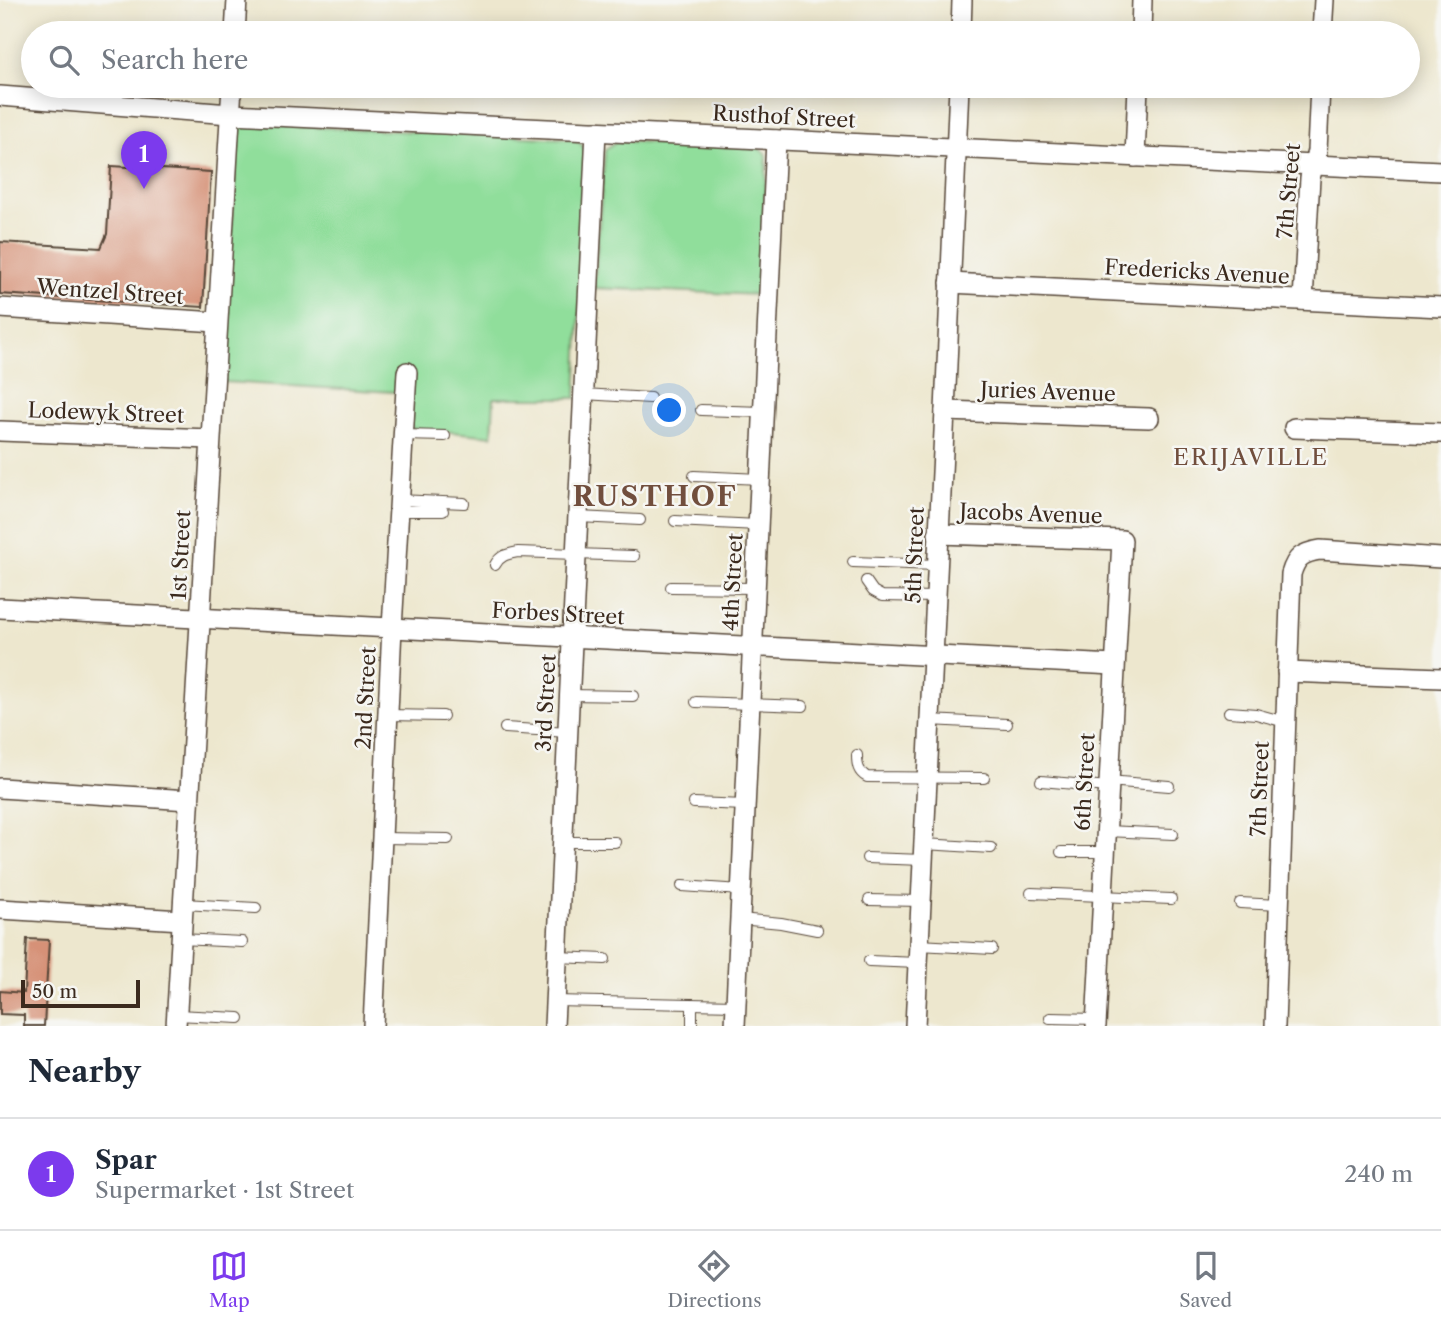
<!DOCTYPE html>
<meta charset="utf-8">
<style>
body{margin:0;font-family:"Libre Caslon Text",serif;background:#f2f2f3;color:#1f2937}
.scale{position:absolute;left:21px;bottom:18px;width:119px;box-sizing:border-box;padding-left:7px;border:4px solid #3b2a1e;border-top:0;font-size:19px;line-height:24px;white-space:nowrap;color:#3b2a1e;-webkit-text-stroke:5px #f6f6f2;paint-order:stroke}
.you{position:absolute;left:670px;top:411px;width:24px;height:24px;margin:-18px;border:5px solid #fff;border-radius:50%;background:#1a73e8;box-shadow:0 0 0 10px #1a73e833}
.badge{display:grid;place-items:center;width:46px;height:46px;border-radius:50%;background:#7c3aed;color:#fff;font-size:23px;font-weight:700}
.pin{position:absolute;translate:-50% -58px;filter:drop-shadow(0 2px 4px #0008)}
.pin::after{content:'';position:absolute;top:37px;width:24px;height:21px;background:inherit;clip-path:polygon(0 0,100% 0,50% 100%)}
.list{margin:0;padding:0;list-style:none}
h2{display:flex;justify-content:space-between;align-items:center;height:91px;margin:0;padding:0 28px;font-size:30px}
h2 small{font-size:23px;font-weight:400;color:#747a83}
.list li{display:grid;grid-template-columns:46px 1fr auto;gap:21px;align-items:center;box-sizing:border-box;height:112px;padding:0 28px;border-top:2px solid #e0e1e3}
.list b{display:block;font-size:26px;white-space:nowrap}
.list p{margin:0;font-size:23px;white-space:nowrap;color:#747a83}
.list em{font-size:23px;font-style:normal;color:#747a83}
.icon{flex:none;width:38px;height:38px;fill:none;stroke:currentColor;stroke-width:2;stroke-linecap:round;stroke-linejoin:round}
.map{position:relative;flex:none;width:1441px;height:1026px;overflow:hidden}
.search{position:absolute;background:#fff;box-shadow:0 4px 18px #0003;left:21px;right:21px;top:21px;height:77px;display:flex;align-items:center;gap:18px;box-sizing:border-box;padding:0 24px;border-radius:38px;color:#747a83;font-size:26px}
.sheet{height:203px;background:#fff}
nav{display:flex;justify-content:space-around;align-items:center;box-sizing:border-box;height:98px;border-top:2px solid #e0e1e3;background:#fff;font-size:19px;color:#747a83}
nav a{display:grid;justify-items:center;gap:4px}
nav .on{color:#7c3aed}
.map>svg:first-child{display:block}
.green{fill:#90de9b;stroke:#66845c;stroke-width:2}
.building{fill:#d69177}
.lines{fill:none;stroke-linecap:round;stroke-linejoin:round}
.service-casing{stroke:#564638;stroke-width:12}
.minor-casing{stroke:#564638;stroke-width:22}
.service{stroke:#fff;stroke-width:10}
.minor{stroke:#fff;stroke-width:19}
.labels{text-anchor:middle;stroke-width:5;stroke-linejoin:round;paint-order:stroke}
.street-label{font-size:21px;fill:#3b2a1e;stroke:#f6f6f2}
.neighbourhood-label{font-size:23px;letter-spacing:2px;fill:#714e3d;stroke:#f6f6f2}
.district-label{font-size:28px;font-weight:bold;letter-spacing:2px;fill:#714e3d;stroke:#f6f6f2}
</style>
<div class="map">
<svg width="1441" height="1026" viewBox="0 0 1441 1026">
<rect width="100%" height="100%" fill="#f6f6f2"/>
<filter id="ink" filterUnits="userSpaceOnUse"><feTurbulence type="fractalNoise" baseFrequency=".0143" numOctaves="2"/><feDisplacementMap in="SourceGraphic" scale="14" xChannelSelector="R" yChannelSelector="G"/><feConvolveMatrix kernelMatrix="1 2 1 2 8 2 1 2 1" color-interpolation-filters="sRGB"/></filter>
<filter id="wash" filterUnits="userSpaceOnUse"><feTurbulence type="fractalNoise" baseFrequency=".00686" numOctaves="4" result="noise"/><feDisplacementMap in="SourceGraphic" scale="28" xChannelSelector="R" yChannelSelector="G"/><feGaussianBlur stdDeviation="1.57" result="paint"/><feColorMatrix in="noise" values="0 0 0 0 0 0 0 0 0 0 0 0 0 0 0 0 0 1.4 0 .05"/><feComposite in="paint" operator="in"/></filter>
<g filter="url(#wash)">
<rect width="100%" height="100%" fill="#ede7ce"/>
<g class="green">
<polygon points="246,124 573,139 581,144 587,152 576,398 494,398 492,436 409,428 411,393 224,382 237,133 239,129"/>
<polygon points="621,141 758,148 765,153 767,157 760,295 594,288 605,150 615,142"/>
</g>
<g id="blocks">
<g class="building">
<polygon points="111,166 211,172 203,307 0,294 0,242 101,248 107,234"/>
<polygon points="27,939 49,940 44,1026 24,1026 24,1015 0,1014 0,991 24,993"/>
</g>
</g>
</g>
<g filter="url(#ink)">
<use href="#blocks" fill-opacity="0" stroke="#564638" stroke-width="2"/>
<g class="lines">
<g class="service-casing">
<g id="service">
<polyline points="584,394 650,398"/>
<polyline points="701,410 763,412"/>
<polyline points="403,435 445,436"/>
<polyline points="694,476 760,479"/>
<polyline points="399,500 464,503"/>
<polyline points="399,511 443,511"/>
<polyline points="578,517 640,520"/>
<polyline points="675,521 758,525"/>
<polyline points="853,562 937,565"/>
<path d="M495,565C500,555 508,554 518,552L634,556"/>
<polyline points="866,581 873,591 882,596 936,597"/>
<polyline points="671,587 755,588"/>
<polyline points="569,695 633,696"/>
<polyline points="696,702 803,706"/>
<polyline points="1229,712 1256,714 1285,722"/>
<polyline points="388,715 443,716"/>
<polyline points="930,720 1007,724"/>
<polyline points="505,728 568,732"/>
<path d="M857,755C857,765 858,772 867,777L984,778"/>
<polyline points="1041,781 1108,787"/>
<polyline points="1108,781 1169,786"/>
<polyline points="694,803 745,805"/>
<polyline points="1106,831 1173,834"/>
<polyline points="382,838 448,839"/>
<polyline points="562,842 615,842"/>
<polyline points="924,844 991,848"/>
<polyline points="1061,852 1104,852"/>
<polyline points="867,858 924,860"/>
<polyline points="682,886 741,890"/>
<polyline points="1031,893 1171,899"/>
<polyline points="869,900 922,901"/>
<polyline points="1240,903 1279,905"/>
<polyline points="183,904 256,908"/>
<polyline points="740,919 781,923 817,930"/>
<polyline points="181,939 242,942"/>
<polyline points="919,945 992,949"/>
<polyline points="557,957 605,959"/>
<polyline points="869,961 918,963"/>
<polyline points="555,1001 736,1005"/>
<polyline points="176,1015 239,1018"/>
<polyline points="1050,1018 1097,1019"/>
<polyline points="692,1026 692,1005"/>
</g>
</g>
<g class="minor-casing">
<g id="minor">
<polyline points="235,33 237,0"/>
<polyline points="961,33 962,0"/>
<polyline points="1141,33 1142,0"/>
<polyline points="1322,33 1324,0"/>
<polyline points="0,96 230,114 1441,171"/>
<polyline points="1135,157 1138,86"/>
<polyline points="950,283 1441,307"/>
<polyline points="1303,300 1310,178 1317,151 1320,86"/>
<polyline points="0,308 217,322"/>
<polyline points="945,411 1149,418"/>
<polyline points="1294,428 1441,433"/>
<polyline points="0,431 210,439"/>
<polyline points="938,534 1122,540 1096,1026"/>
<polyline points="0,608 1114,665"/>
<polyline points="1287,672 1441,678"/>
<polyline points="0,788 189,800"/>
<polyline points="0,909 182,920"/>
<polyline points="176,1026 232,86"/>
<polyline points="373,1026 392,628 407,372"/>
<polyline points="554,1026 596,131"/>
<polyline points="735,1026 776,140"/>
<polyline points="915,1026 945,411 959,86"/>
<path d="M1275,1026L1291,574C1296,557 1302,553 1320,550L1441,558"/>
</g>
</g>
<use href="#service" class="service"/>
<use href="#minor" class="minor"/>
</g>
</g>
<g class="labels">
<g class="street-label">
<text transform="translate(784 117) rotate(3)" y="7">Rusthof Street</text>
<text transform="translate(1289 191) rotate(-85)" y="7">7th Street</text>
<text transform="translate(1197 272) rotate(3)" y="7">Fredericks Avenue</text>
<text transform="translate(110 292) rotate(4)" y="7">Wentzel Street</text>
<text transform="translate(1048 392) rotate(2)" y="7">Juries Avenue</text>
<text transform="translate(106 413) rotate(2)" y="7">Lodewyk Street</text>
<text transform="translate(1031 514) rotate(2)" y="7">Jacobs Avenue</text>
<text transform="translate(181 555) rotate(-87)" y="7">1st Street</text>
<text transform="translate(915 555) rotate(-88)" y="7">5th Street</text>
<text transform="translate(733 582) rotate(-87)" y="7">4th Street</text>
<text transform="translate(558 614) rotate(3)" y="7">Forbes Street</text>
<text transform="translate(366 698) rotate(-87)" y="7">2nd Street</text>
<text transform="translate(546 703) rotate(-87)" y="7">3rd Street</text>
<text transform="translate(1085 782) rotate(-87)" y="7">6th Street</text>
<text transform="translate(1260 789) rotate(-88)" y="7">7th Street</text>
</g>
<g class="neighbourhood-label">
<text x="1251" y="465">ERIJAVILLE</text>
</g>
<g class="district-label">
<text x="655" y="506">RUSTHOF</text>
</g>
</g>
</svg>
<div class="scale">50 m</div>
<div class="you"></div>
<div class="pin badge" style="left:144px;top:189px">1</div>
<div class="search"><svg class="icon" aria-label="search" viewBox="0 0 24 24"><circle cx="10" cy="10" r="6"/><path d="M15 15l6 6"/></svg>Search here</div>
</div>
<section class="sheet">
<h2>Nearby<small></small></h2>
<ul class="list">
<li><span class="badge">1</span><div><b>Spar</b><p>Supermarket · 1st Street</p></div><em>240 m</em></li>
</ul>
</section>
<nav>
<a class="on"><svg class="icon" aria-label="map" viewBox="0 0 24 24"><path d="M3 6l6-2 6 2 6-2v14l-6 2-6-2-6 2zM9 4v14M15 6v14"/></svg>Map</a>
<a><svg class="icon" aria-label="directions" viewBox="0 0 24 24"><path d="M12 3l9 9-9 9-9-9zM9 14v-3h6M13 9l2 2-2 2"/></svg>Directions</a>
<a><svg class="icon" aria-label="saved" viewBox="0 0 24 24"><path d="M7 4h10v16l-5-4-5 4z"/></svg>Saved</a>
</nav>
